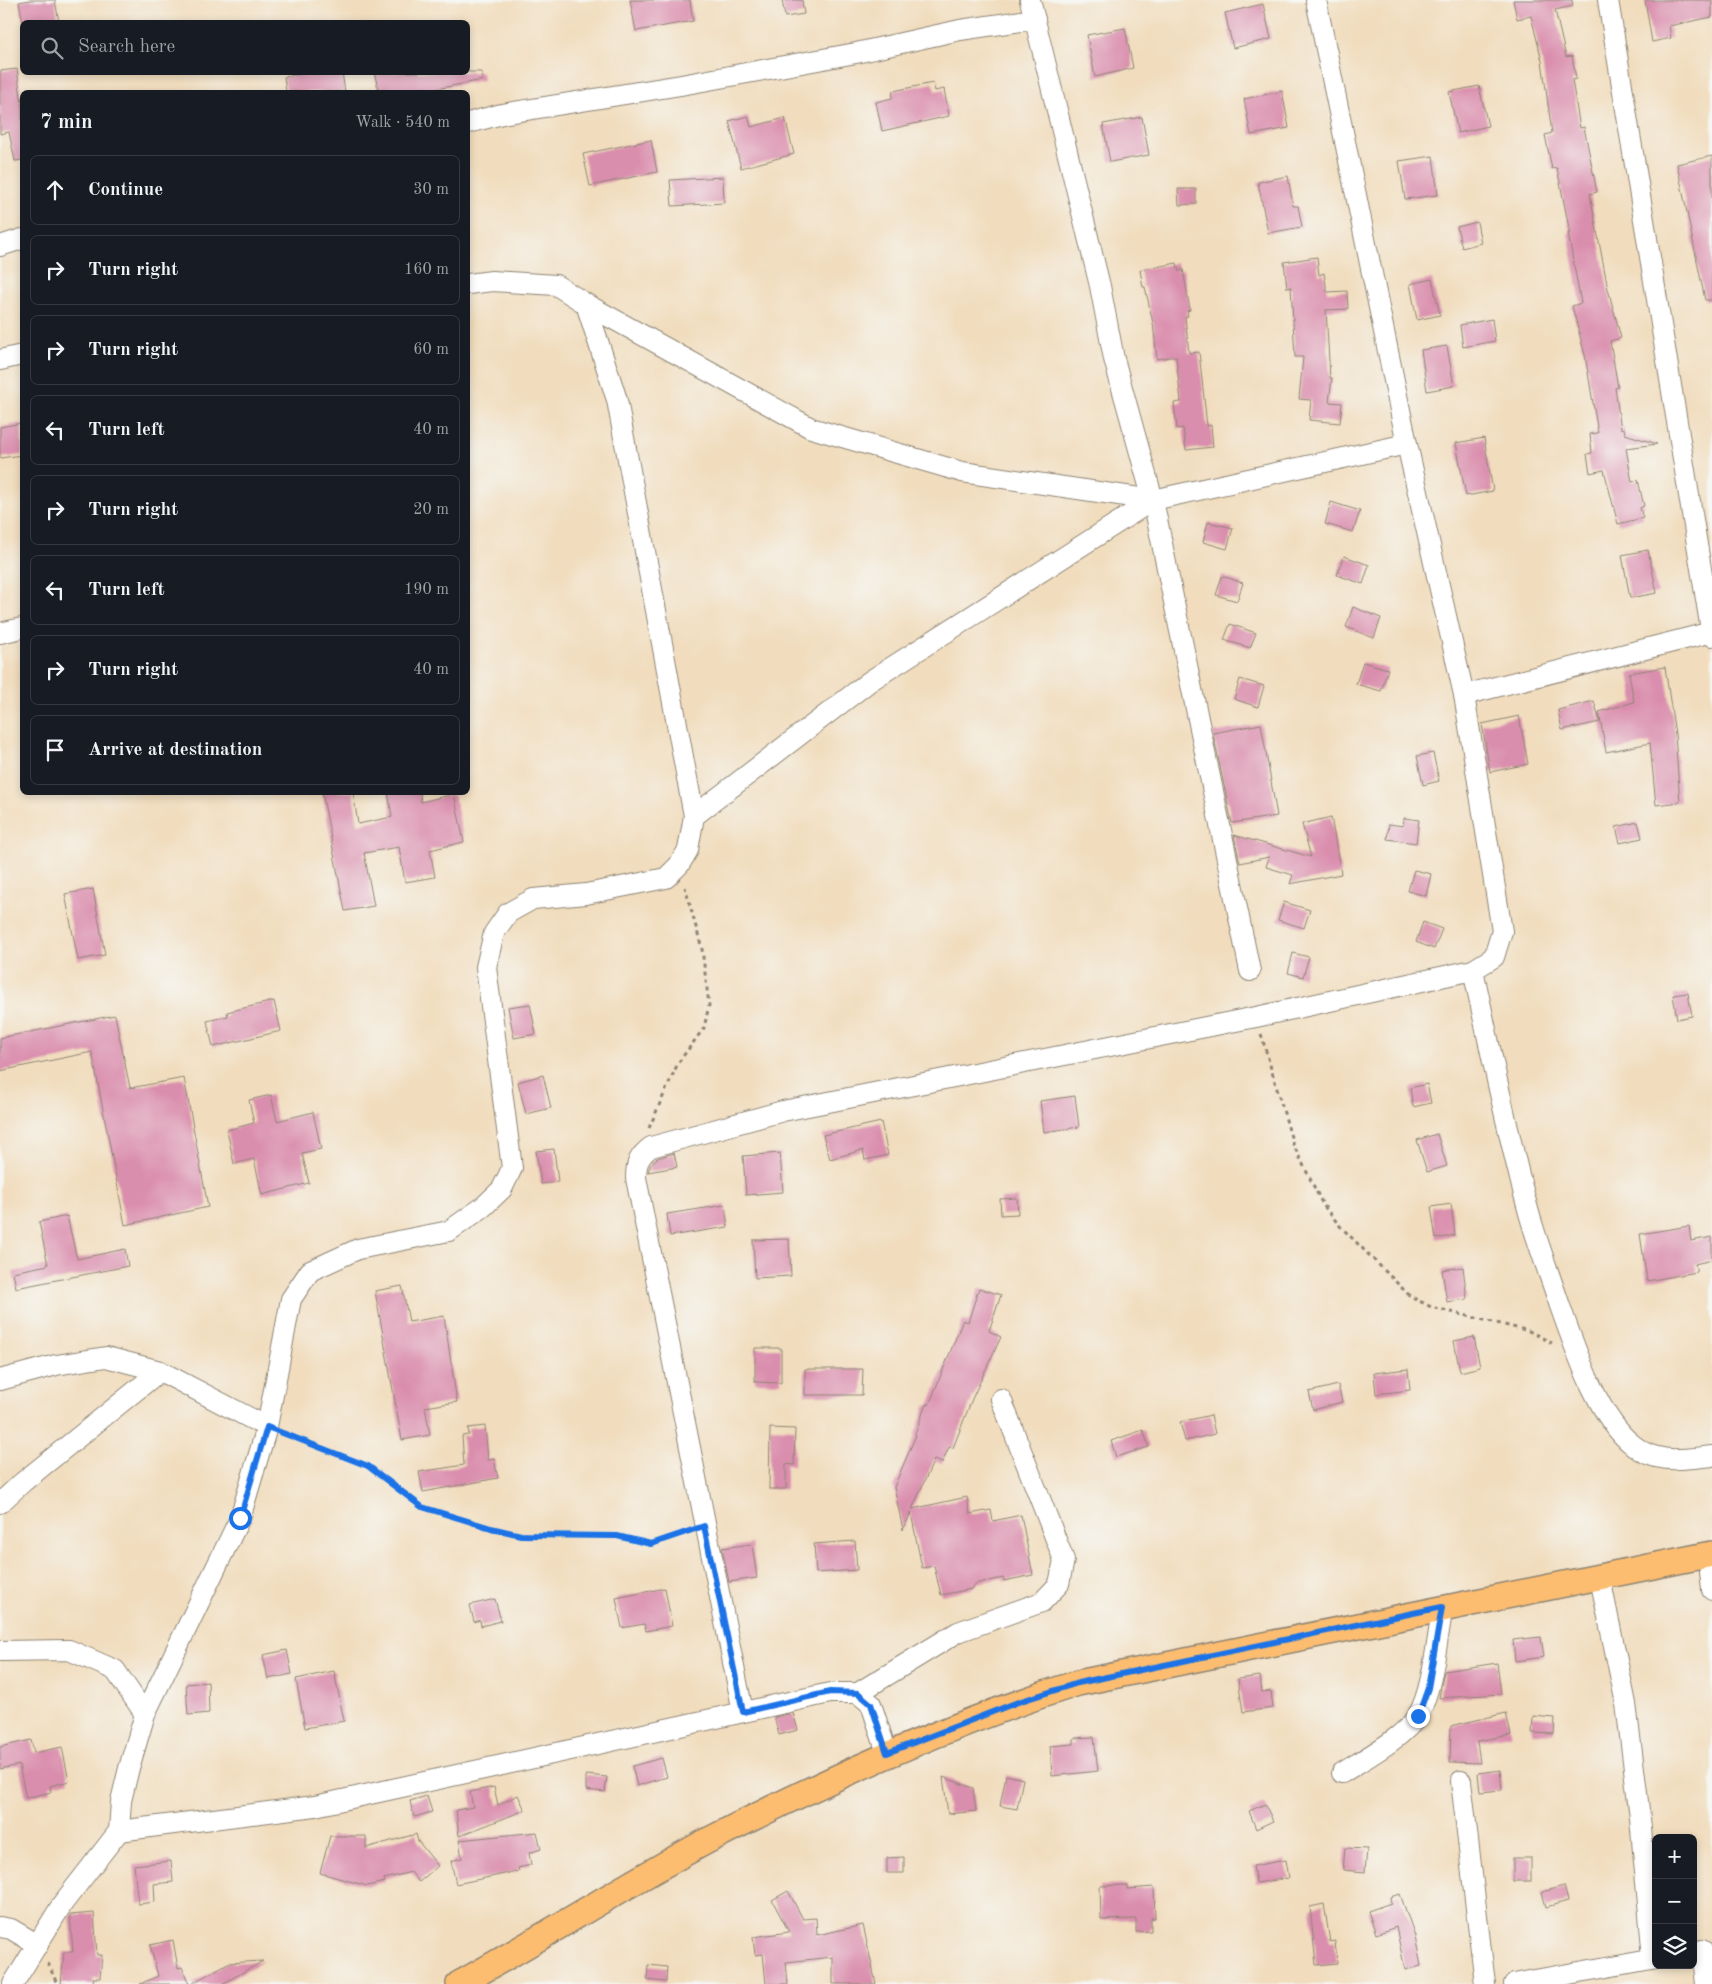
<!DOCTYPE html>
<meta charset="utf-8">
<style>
body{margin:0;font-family:"Old Standard TT",serif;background:#242831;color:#f1f3f6}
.controls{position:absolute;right:15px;bottom:15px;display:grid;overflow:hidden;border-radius:8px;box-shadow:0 2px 8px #0003}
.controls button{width:45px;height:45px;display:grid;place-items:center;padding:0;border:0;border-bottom:1px solid #363941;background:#171b24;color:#f1f3f6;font:25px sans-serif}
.stop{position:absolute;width:15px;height:15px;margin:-11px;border:4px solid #1a73e8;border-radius:50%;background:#fff}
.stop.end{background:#1a73e8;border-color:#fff;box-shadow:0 1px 5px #0008}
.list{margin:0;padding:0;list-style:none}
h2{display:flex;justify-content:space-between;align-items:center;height:65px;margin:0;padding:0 20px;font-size:21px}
h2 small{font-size:16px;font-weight:400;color:#9ea1a6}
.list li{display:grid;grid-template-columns:32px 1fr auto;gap:15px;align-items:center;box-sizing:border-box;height:70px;margin:0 10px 10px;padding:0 10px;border:1px solid #363941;border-radius:8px}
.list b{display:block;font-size:19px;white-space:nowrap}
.list em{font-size:16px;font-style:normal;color:#9ea1a6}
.icon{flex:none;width:28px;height:28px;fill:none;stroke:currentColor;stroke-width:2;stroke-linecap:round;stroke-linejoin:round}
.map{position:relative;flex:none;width:1712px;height:1984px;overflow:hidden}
.search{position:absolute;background:#171b24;box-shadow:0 2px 8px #0003;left:20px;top:20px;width:450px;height:55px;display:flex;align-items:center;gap:12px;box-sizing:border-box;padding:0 18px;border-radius:8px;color:#9ea1a6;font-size:19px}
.panel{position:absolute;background:#171b24;box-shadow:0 2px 8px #0003;left:20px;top:90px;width:450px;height:705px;border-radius:8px}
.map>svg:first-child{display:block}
.building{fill:#da8ead}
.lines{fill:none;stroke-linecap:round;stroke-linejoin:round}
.minor-casing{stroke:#8e8474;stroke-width:22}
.major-casing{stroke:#8e8474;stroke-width:28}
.path{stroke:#8e8474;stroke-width:3;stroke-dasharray:4 4;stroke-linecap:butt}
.minor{stroke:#fff;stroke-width:20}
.major{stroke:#fcbd6f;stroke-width:25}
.route{stroke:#1a73e8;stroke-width:6}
</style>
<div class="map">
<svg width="1712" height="1984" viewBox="0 0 1712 1984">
<rect width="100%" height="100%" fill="#f6f6f2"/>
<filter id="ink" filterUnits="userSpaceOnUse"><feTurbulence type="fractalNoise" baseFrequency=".02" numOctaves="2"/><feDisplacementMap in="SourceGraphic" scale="10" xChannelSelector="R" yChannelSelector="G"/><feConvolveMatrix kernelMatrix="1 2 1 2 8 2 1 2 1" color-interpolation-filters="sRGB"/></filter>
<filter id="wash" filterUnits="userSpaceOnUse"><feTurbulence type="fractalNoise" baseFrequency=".0096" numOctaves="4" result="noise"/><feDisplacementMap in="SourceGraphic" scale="20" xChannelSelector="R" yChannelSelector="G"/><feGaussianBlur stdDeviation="1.12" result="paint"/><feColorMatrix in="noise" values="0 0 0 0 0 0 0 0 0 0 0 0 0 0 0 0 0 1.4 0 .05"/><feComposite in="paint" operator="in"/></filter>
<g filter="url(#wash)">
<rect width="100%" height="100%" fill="#f1ddbe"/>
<g id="blocks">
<g class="building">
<polygon points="30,0 55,0 59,22 23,22 19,2"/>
<polygon points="630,0 690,0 693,21 636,31"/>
<polygon points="782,0 802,0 804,14 785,17"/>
<polygon points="1513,0 1572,0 1573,6 1555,10 1566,57 1572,56 1576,79 1572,80 1580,128 1584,127 1597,192 1590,194 1608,289 1621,338 1610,341 1618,387 1615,388 1621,429 1624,428 1625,434 1657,444 1626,448 1632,482 1638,480 1644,506 1640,508 1643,518 1618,524 1604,470 1590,473 1587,454 1592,453 1590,434 1598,433 1585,355 1572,306 1581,303 1568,233 1570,233 1557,168 1552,169 1545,135 1552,133 1542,61 1531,16 1517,19"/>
<polygon points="1645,0 1712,0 1712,17 1669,26 1671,38 1652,42"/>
<polygon points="1263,4 1271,39 1233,48 1225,13"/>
<polygon points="1125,28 1133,68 1095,77 1087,35"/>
<polygon points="17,69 22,104 22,160 15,161 9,132 0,134 0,71"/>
<polygon points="313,72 342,72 345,92 286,92 284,77"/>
<polygon points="374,72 482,72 483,80 420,92 379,92"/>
<polygon points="933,83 935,91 944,89 949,116 882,131 876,102 892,98 893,91"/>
<polygon points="1479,86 1488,126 1458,133 1449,92"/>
<polygon points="1282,91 1289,128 1251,135 1244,99"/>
<polygon points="748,116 751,127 785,118 794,154 741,168 729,121"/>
<polygon points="1142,117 1149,155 1110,162 1103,124"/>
<polygon points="651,140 657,172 590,186 583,154"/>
<polygon points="1433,156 1438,195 1405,199 1399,161"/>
<polygon points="1712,156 1712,300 1705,300 1677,164"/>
<polygon points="1288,176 1293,206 1298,206 1302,227 1268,233 1258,182"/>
<polygon points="723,177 724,203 672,206 670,180"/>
<polygon points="1178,189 1196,189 1196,204 1179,205"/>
<polygon points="1477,222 1481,243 1462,248 1457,227"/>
<polygon points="1317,257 1319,275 1324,273 1327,292 1347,291 1348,309 1326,310 1330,378 1332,378 1329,402 1342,403 1340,423 1309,420 1311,400 1299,399 1303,357 1295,357 1291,287 1287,288 1284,262"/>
<polygon points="1177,263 1179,272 1183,269 1190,310 1187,311 1188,316 1185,317 1189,353 1199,352 1207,426 1211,425 1213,447 1186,450 1183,428 1177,429 1174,403 1181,402 1176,356 1157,359 1153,323 1145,287 1143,287 1140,270"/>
<polygon points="1432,279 1440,315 1417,320 1410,284"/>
<polygon points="1492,319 1495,341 1463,347 1460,325"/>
<polygon points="1447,346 1454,386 1427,391 1421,350"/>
<polygon points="22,423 22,455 0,458 0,427"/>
<polygon points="1484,438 1493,491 1466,496 1456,443"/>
<polygon points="1331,502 1360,511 1353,532 1325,524"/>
<polygon points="1208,522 1233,528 1227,549 1203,542"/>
<polygon points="1648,550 1657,593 1630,598 1622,555"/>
<polygon points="1344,556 1369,565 1363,584 1337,575"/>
<polygon points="1222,576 1243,583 1237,601 1216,595"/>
<polygon points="1353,607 1381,618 1374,638 1346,627"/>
<polygon points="1230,624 1256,633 1250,648 1224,640"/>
<polygon points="1363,662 1388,669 1381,691 1356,684"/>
<polygon points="1665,667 1675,734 1680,802 1656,805 1650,743 1606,752 1599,712 1634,702 1629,673"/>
<polygon points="1240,679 1264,686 1258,707 1234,699"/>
<polygon points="1594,701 1600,722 1562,730 1558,710"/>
<polygon points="1519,716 1528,764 1490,772 1482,724"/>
<polygon points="1261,724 1277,816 1232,823 1213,733"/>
<polygon points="1433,753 1439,781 1423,785 1417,756"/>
<polygon points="322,792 353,792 358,824 392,817 388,792 420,792 421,802 454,794 464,842 430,850 435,877 405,882 399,847 364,853 374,906 345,911"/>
<polygon points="1331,817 1341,874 1290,884 1293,875 1266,867 1269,857 1240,863 1234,835 1311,857 1302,824"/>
<polygon points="1404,818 1419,820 1416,843 1387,839 1389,824 1403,826"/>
<polygon points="1638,822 1642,838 1620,843 1616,827"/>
<polygon points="1414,870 1431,874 1426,896 1408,891"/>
<polygon points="93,889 105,955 78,960 65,894"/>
<polygon points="1284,902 1310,910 1304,928 1278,920"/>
<polygon points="1423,922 1442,929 1434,949 1416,942"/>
<polygon points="1293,953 1309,957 1303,977 1288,973"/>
<polygon points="1688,993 1692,1016 1677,1019 1673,995"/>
<polygon points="274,1001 281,1031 213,1047 207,1021 228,1016 227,1012"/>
<polygon points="530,1004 536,1034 514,1038 508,1007"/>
<polygon points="115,1015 130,1088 184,1078 208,1207 125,1225 92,1052 0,1071 0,1038"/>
<polygon points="543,1075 551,1108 526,1114 518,1082"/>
<polygon points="1427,1084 1431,1103 1413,1107 1410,1088"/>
<polygon points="271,1095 277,1121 313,1112 321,1149 302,1153 309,1183 262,1195 254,1159 234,1164 227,1130 254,1123 249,1100"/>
<polygon points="1075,1096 1079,1127 1044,1132 1040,1101"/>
<polygon points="881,1122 888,1155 865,1160 863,1150 830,1159 823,1135"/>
<polygon points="1437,1134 1447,1166 1427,1172 1417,1140"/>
<polygon points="554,1149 558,1182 541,1184 536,1151"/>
<polygon points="674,1153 677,1167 648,1172 651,1164 657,1158"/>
<polygon points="780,1153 783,1192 746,1195 743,1156"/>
<polygon points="1017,1198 1018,1214 1001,1215 1000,1199"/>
<polygon points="1451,1204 1455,1235 1436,1239 1431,1207"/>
<polygon points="725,1205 728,1227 670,1236 667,1214"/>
<polygon points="67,1216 77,1259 125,1249 128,1266 16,1288 13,1272 48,1265 39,1222"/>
<polygon points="1689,1226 1691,1241 1712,1237 1712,1260 1695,1264 1697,1272 1647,1281 1640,1234"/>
<polygon points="789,1239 791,1276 755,1278 753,1240"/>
<polygon points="1463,1267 1467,1299 1447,1302 1442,1270"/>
<polygon points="402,1286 409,1322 444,1316 457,1402 425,1407 430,1435 402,1440 375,1291"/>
<polygon points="979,1288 1001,1295 989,1331 1001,1337 972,1399 953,1448 949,1447 942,1463 934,1460 912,1509 967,1497 970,1514 991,1510 993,1521 1021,1515 1033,1575 1004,1581 1003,1578 978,1583 971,1589 941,1595 934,1566 922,1568 911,1513 903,1530 894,1487 916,1435 915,1434 926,1404 929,1405 963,1320 968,1322"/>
<polygon points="1474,1337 1480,1367 1460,1372 1454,1341"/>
<polygon points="755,1348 781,1348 781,1383 755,1382"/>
<polygon points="805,1369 863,1369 862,1395 805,1395"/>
<polygon points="1408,1369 1410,1390 1376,1394 1374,1373"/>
<polygon points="1338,1385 1342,1402 1313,1410 1309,1392"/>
<polygon points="1211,1415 1215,1434 1185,1441 1180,1422"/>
<polygon points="485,1426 488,1460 494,1459 498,1478 423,1492 419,1472 464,1465 462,1436 469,1435 468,1428"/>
<polygon points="770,1428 795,1429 794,1465 786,1464 786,1489 769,1489"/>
<polygon points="1143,1430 1149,1447 1116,1457 1111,1441"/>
<polygon points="855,1541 857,1570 816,1573 814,1544"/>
<polygon points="752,1544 757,1578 729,1582 722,1548"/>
<polygon points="665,1588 672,1626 646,1631 644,1624 622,1628 616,1598"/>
<polygon points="495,1599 501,1621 481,1626 480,1620 474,1622 470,1605"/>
<polygon points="1541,1637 1544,1657 1515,1661 1513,1640"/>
<polygon points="287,1650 292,1674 268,1679 263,1655"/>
<polygon points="1497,1663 1501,1694 1439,1698 1444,1671"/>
<polygon points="334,1671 344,1721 305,1728 296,1679"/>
<polygon points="1260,1676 1262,1692 1271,1691 1273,1708 1243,1712 1238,1679"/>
<polygon points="208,1682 209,1713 188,1715 186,1684"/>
<polygon points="793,1713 798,1730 779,1735 774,1717"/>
<polygon points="1506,1713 1511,1735 1477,1741 1480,1763 1450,1762 1451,1726"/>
<polygon points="1533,1716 1555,1718 1554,1734 1532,1733"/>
<polygon points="1094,1737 1098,1771 1052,1776 1050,1746 1074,1744 1074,1738"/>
<polygon points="31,1740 34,1753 62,1747 69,1781 50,1786 51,1792 26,1798 19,1765 0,1769 0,1747"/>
<polygon points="662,1758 667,1777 637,1786 632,1766"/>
<polygon points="1500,1770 1502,1790 1480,1792 1478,1773"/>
<polygon points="586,1775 607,1777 605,1792 586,1790"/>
<polygon points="1006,1775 1023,1779 1017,1809 1000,1806"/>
<polygon points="943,1777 973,1788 976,1811 948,1814"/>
<polygon points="494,1787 498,1805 518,1795 525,1810 459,1836 456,1810 473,1807 470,1792"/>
<polygon points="427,1796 432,1812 414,1817 410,1801"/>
<polygon points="1265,1804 1273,1821 1256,1829 1249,1811"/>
<polygon points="537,1832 541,1849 529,1853 531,1865 518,1868 519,1871 456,1884 451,1861 462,1858 459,1840"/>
<polygon points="416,1834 418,1841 438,1866 419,1882 411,1872 384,1879 385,1882 367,1886 320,1873 330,1836 366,1836 366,1848"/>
<polygon points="1345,1848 1367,1849 1365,1872 1343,1870"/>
<polygon points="904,1857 904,1873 887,1873 887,1858"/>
<rect x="1513" y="1858" width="18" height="23"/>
<polygon points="1286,1860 1289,1878 1256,1883 1253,1866"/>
<polygon points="171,1861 173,1882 154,1884 155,1902 138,1904 134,1865"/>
<polygon points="1127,1885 1127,1889 1154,1887 1155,1918 1151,1918 1151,1931 1136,1932 1136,1919 1101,1920 1100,1886"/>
<polygon points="1564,1886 1568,1901 1546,1907 1542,1892"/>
<polygon points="788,1891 803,1919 816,1918 817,1935 863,1925 876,1984 833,1984 833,1957 786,1962 788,1984 766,1984 763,1954 755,1955 753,1937 789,1932 772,1900"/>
<polygon points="1400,1894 1415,1936 1421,1966 1405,1970 1396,1927 1376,1934 1368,1911 1391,1903 1390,1897"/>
<polygon points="1324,1904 1330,1942 1335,1941 1337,1963 1316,1965 1310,1907"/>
<polygon points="94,1913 97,1955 102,1955 100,1978 93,1978 94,1984 61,1984 64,1952 73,1952 70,1915"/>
<polygon points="173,1940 178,1968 182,1967 189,1984 140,1984 158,1976 150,1945"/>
<polygon points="263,1961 222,1984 191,1984 228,1963"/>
<polygon points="648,1965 667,1967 666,1982 647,1980"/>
</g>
</g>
</g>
<g filter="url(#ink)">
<use href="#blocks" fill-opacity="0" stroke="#8e8474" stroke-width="1"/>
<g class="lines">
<g class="minor-casing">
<g id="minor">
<polyline points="1030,0 1100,286 1114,359 1153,500 1250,971"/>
<polyline points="1608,0 1712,636"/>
<polyline points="468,123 502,114 681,85 856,53 960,30 1035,19"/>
<polyline points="0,246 22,239"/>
<polyline points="586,304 811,428 962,472 1153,500"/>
<polyline points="0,360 22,355"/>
<polyline points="0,633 22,628"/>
<polyline points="1464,695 1712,632"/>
<polyline points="694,816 870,681 1153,500 1407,444"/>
<path d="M1473,970C1491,1051 1507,1133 1529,1213C1538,1245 1550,1276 1560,1306C1575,1348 1598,1418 1633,1445C1657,1465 1683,1459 1712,1456"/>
<polyline points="0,1380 56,1365 106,1357 160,1371 267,1427"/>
<polyline points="0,1503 23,1482 160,1371"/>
<polyline points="1708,1554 1712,1590"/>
<polyline points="1600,1578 1626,1704 1640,1818 1653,1958"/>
<polyline points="0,1651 69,1650 115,1670 145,1714"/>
<polyline points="858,1693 958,1632 1042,1602 1059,1584 1064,1560 1001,1399"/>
<path d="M743,1712L636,1178C636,1163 639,1156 651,1147L783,1111L1256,1017L1473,970L1494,957L1502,931L1464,695L1407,444L1316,0"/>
<path d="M1342,1773C1364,1759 1405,1737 1418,1715C1433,1690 1437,1637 1443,1607"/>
<polyline points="1461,1781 1485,1984"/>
<polyline points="119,1831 315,1806 830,1693 858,1693 871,1704 887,1753"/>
<polyline points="0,1927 11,1929 38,1945"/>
<polyline points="1702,1949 1706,1984"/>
<polyline points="13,1984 63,1903 119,1831 121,1801 129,1768 145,1714 240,1518 267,1427 291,1299 310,1271 358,1249 449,1231 483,1207 502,1189 512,1168 486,967 494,933 508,913 533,899 586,894 666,878 679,865 688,850 694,816 617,400 586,304 556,285 492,281 468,284"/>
<polyline points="1514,1984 1656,1958"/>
</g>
</g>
<g class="major-casing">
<path id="major" d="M459,1984C542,1938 623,1886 707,1841C827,1779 949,1724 1078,1683L1712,1554"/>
</g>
<g class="path">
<polyline points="1261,1034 1293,1144 1323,1205 1340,1226 1410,1296 1431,1307 1529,1331 1552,1343"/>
<polyline points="649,1128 678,1063 704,1028 709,1005 702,949 685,887"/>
<polyline points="284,1433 368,1466 422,1507 491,1528 521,1535 617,1536 651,1544 689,1531"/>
<polyline points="48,1963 57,1984"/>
</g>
<use href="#minor" class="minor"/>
<use href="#major" class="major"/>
</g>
</g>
<g class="lines" filter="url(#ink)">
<polyline class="route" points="240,1518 267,1427 368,1466 422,1507 491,1528 521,1535 617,1536 651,1544 704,1526 743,1712 830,1692 858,1693 871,1704 887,1753 1018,1702 1078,1683 1442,1607 1428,1688 1418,1716"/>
</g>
</svg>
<div class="controls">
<button>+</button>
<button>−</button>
<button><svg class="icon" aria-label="layers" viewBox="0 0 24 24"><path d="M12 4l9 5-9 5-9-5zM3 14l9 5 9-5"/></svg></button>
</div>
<div class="stop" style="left:240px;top:1518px"></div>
<div class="stop end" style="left:1418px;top:1716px"></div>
<div class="search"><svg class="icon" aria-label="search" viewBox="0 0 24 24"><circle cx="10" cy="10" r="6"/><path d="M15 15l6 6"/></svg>Search here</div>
<section class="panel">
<h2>7 min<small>Walk · 540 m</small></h2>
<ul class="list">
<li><svg class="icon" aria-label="ahead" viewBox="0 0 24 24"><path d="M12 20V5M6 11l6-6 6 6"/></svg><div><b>Continue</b></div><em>30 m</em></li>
<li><svg class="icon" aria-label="right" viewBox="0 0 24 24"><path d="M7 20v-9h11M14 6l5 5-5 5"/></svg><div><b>Turn right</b></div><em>160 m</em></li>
<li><svg class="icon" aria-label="right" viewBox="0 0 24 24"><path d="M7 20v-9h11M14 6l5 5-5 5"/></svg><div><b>Turn right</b></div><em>60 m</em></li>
<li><svg class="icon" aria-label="left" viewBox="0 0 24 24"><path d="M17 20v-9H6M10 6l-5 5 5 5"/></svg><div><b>Turn left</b></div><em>40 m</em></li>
<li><svg class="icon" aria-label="right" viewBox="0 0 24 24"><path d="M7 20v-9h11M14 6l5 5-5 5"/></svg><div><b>Turn right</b></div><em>20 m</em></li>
<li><svg class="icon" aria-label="left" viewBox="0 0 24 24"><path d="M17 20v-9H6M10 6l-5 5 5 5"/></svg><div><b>Turn left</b></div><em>190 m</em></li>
<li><svg class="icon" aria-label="right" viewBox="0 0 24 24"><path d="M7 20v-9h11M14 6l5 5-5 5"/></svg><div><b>Turn right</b></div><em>40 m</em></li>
<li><svg class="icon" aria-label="arrive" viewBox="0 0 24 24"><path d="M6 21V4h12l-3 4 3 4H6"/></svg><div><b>Arrive at destination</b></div></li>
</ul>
</section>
</div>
